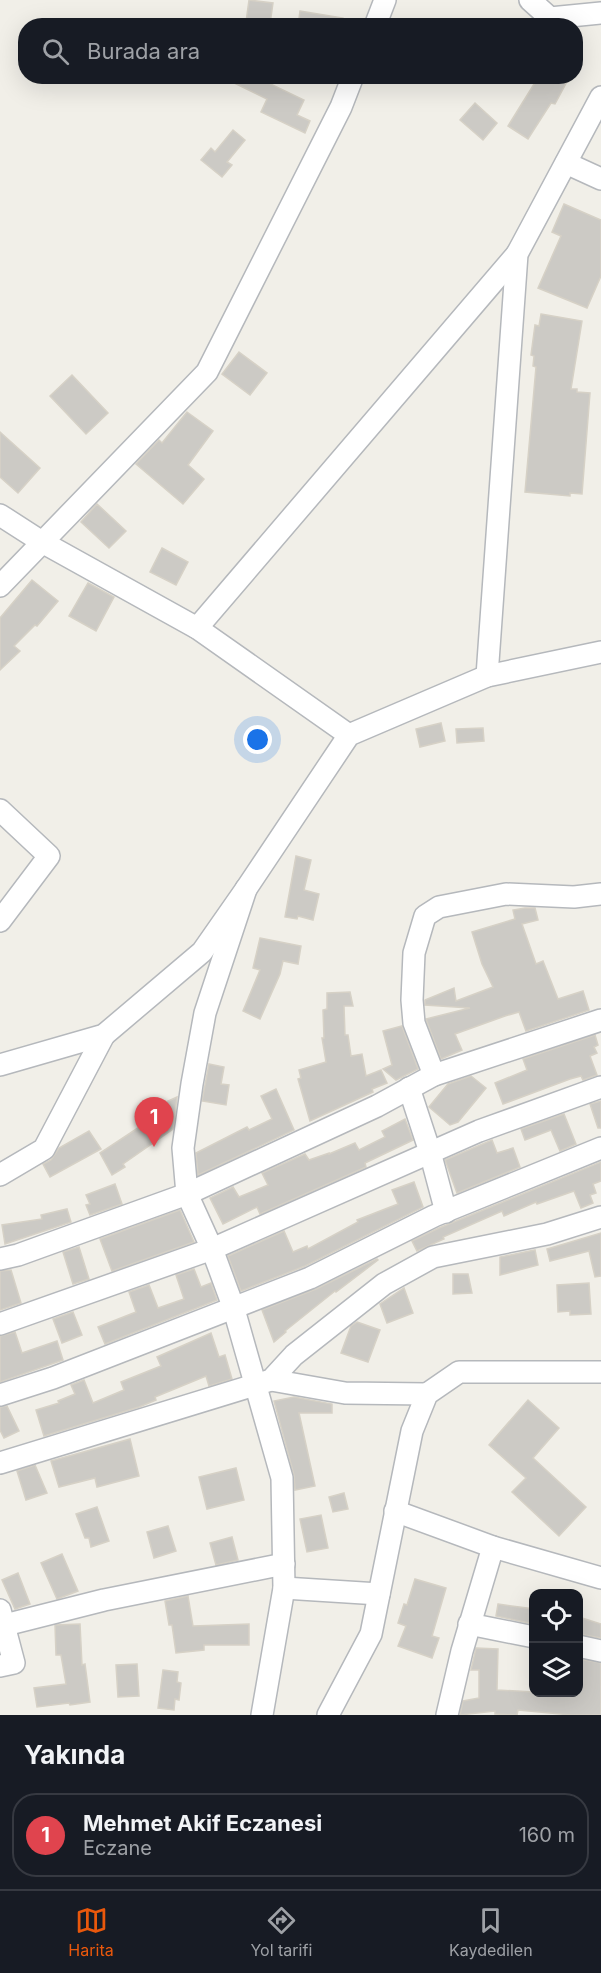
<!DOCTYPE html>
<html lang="tr">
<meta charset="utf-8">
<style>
body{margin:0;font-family:Inter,sans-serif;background:#20242c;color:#f1f3f6}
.controls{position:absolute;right:18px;bottom:18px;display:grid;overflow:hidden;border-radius:12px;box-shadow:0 6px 24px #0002}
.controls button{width:54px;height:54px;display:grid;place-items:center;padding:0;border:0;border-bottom:2px solid #363941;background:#171b24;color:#f1f3f6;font:30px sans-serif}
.you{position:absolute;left:258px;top:740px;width:21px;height:21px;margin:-15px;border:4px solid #fff;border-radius:50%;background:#1a73e8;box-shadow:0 0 0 9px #1a73e833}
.badge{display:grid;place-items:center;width:39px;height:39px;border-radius:50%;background:#ea580c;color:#fff;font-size:20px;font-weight:700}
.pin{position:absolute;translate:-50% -50px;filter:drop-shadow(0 2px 3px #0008)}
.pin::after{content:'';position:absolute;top:32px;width:21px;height:18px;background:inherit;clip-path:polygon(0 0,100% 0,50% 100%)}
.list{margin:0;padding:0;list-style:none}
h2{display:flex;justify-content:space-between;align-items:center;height:78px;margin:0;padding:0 24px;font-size:26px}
h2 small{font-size:20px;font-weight:400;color:#9ea1a6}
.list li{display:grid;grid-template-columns:39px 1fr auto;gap:18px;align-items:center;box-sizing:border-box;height:84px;margin:0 12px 12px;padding:0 12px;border:2px solid #363941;border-radius:24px}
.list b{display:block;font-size:22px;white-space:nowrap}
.list p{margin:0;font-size:20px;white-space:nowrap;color:#9ea1a6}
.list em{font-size:20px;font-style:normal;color:#9ea1a6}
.icon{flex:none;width:33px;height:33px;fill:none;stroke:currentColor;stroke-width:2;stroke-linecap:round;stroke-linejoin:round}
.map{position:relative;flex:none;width:601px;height:1715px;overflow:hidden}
.search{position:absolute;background:#171b24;box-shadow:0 6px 24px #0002;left:18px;right:18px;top:18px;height:66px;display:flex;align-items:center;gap:15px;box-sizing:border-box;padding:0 21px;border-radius:24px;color:#9ea1a6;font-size:22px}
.sheet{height:174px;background:#171b24}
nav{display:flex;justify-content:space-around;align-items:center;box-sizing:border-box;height:84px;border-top:2px solid #363941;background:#171b24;font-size:16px;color:#9ea1a6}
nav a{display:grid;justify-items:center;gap:3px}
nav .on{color:#ea580c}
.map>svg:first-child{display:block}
.building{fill:#cccac5;stroke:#d6d1c6;stroke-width:1.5}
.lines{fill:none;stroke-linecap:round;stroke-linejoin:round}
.minor-casing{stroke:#b5b8bc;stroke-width:24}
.minor{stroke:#fff;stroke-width:21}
</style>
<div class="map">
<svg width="601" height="1715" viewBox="0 0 601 1715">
<rect width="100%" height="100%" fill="#f1efe8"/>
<g class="building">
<polygon points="249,0 273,3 270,24 246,22"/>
<polygon points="300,11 343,18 342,26 298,26"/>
<polygon points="220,76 254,76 304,100 297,115 310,121 305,133 261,112 267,99"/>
<polygon points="539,76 570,76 555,104 551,103 528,139 508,126"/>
<polygon points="475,103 497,123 483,140 460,120"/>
<polygon points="233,130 245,140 227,162 232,165 222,177 201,160 211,148 215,152"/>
<polygon points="564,204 601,220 601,276 587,308 538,288 561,236 552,232"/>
<polygon points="541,314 582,321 571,389 577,389 577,392 590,393 582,494 570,493 570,496 525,492 536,367 533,366 534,356 531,355 535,325 539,326"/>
<polygon points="239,352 267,373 250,395 222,374"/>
<polygon points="72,375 108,413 86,434 50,396"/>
<polygon points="187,412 213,431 188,465 204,479 183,504 136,464 159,440 162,443"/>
<polygon points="0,432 40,468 18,493 0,477"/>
<polygon points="97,504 126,531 109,548 81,522"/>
<polygon points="162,548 188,562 176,585 150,572"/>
<polygon points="32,580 58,601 37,626 35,625 14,646 20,651 0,670 0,618"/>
<polygon points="88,583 114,597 96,631 69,616"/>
<polygon points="441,723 445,741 420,747 416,729"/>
<polygon points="483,728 484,741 457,743 456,729"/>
<polygon points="296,856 311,860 304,890 319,894 313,920 298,916 297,919 285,917"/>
<polygon points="525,908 535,908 538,920 522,924 536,964 543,961 558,999 583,991 589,1010 526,1031 519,1012 505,1016 455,1034 462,1050 441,1059 426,1019 470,1008 425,1005 425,1000 454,988 456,1001 493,987 482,964 472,932 515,919 513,910"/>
<polygon points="260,938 301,946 298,964 283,961 280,974 260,1019 243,1011 260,970 253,968"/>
<polygon points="350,992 353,1006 344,1006 345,1035 348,1035 351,1056 362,1054 366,1076 381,1070 387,1083 372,1089 373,1092 310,1121 298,1079 301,1078 299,1070 326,1062 322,1038 324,1038 323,1010 327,1009 327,993"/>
<polygon points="402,1026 418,1069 396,1080 383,1069 392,1065 383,1031"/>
<polygon points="595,1035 598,1045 594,1047 597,1053 590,1056 597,1075 583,1080 581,1076 570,1079 503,1104 495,1083 527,1070 523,1059"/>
<polygon points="209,1064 224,1067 221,1084 229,1085 226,1105 202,1101"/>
<polygon points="471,1076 486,1088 458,1122 450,1125 429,1107 448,1084"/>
<polygon points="276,1089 294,1130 198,1175 196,1153 247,1127 249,1130 272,1119 261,1096"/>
<polygon points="177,1097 173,1129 123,1164 125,1167 112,1175 100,1153 144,1124 140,1119 155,1107"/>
<polygon points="601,1101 601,1128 598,1128 590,1104"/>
<polygon points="564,1114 576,1144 560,1151 551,1130 525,1140 521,1129"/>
<polygon points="405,1119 413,1140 365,1163 366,1167 260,1214 257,1207 223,1224 210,1198 233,1187 239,1197 268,1185 262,1173 305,1154 309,1160 329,1153 329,1154 355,1143 359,1150 385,1137 382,1131"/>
<polygon points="89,1131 101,1149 50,1177 43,1164 51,1160 59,1148"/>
<polygon points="492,1140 497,1153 513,1148 520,1167 457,1193 445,1160"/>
<polygon points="601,1162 601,1181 593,1184 596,1193 590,1195 593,1203 581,1208 574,1191 537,1204 536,1202 504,1216 502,1211 443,1237 444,1239 417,1251 412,1241 439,1228"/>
<polygon points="414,1182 423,1207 305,1266 241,1291 228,1256 284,1231 293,1252 307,1246 308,1249 358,1222 357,1220 398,1204 392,1190"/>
<polygon points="115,1184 122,1204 90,1215 86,1205 90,1204 86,1195"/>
<polygon points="67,1209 71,1222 5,1244 2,1225 42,1219 41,1215"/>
<polygon points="180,1210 194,1242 112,1271 100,1239"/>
<polygon points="601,1233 601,1276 595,1277 589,1251 550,1261 547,1249"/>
<polygon points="79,1247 89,1279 73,1284 63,1252"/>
<polygon points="535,1250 538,1265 500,1275 500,1257"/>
<polygon points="377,1259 378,1260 336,1292 335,1291 285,1331 286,1332 274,1342 262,1310 316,1289"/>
<polygon points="194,1269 201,1287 211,1283 217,1300 105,1344 98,1327 136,1312 129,1292 149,1285 158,1308 184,1299 176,1275"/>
<polygon points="11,1270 21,1303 0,1310 0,1271"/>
<polygon points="453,1274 468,1274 472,1293 453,1294"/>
<polygon points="589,1283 591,1314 570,1315 570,1311 558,1312 557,1285"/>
<polygon points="404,1288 413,1313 387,1323 380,1304"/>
<polygon points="73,1312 82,1335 62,1343 53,1319"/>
<polygon points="357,1322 380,1330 368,1362 341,1353 351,1326"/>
<polygon points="15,1332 22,1353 57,1341 63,1360 0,1382 0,1336"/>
<polygon points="211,1333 219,1357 225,1355 232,1379 209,1386 206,1376 155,1397 156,1400 139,1407 44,1436 36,1410 59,1403 58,1401 75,1394 71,1385 84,1380 93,1403 124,1390 121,1382 161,1366 157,1357"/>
<polygon points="294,1397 332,1404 332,1413 299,1413 315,1486 295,1490 294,1475 274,1401"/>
<polygon points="528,1400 559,1428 533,1458 586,1507 559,1536 512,1492 526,1478 489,1445"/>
<polygon points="7,1406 19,1431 4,1438 0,1430 0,1407"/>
<polygon points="130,1439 139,1476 97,1487 95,1478 59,1487 51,1461"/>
<polygon points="35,1465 47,1493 26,1500 17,1471"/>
<polygon points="236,1468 244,1500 207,1509 199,1477"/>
<polygon points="344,1493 348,1509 333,1512 329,1497"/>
<polygon points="97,1507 109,1541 91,1547 89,1538 85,1538 76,1514"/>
<polygon points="321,1515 328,1548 307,1552 300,1519"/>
<polygon points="168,1526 176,1551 154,1558 147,1532"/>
<polygon points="232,1537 238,1560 216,1565 210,1543"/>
<polygon points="62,1554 78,1591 57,1599 41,1563"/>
<polygon points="18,1573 30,1604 15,1609 2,1580"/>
<polygon points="415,1579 446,1588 432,1636 439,1638 432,1658 398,1646 406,1626 398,1623 404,1604 407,1605"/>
<polygon points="188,1596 193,1626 249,1624 249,1645 204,1645 204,1650 176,1653 172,1625 169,1625 165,1601"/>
<polygon points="498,1604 534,1609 534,1624 496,1616"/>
<polygon points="579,1617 601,1624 601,1638 579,1634"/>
<polygon points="80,1624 82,1665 85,1664 90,1702 70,1705 69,1703 37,1707 34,1688 66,1684 61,1655 56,1655 55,1625"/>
<polygon points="476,1648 498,1649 497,1690 534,1692 579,1692 579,1659 601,1663 601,1715 571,1715 518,1710 517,1715 495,1714 495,1711 460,1715 463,1701 479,1698 479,1670 471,1670"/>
<polygon points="137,1664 139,1696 118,1697 116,1665"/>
<polygon points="163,1670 178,1672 177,1682 181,1683 179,1700 175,1699 174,1710 158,1708"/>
</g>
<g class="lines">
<g class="minor-casing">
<g id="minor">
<polyline points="530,0 550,18 601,13"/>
<polyline points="375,26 385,0"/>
<polyline points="566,163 601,179"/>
<polyline points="0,515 42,542 197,628 349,735"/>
<polyline points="0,586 207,372 341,107 353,76"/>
<polyline points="197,628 517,254"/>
<polyline points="487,676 517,254 601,97"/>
<polyline points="0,810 49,856 0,921"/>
<polyline points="246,889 205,1013 192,1084 183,1148 187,1194 212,1249 233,1306 282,1478 284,1588 262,1715"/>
<polyline points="0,1065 104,1035 202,952 246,889 349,735 487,676 601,652"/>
<polyline points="434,1075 414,1023 412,1000 414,953 425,916 439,907 506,894 574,897 601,894"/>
<polyline points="409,1088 430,1152 446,1212"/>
<polyline points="0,1175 44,1149 104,1035"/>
<polyline points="0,1259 18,1255 187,1194 377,1106 434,1075 601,1020"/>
<polyline points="0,1324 212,1249 479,1131 601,1087"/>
<polyline points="271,1380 345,1393 427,1394"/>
<polyline points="0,1395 53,1378 310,1278 434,1216 601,1148"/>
<polyline points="0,1463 271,1380 294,1355 384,1284 433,1257 547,1234 601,1217"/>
<polyline points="395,1511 493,1547 601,1578"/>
<polyline points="284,1588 379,1594"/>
<polyline points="0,1610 14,1663 0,1666"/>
<polyline points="469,1624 534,1637"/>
<polyline points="5,1625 104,1600 284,1564"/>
<polyline points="578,1646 601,1651"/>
<polyline points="328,1715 371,1634 412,1431 427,1394 459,1372 601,1372"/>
<polyline points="447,1715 462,1651 493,1547"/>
</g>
</g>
<use href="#minor" class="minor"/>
</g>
</svg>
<div class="controls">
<button><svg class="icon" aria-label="locate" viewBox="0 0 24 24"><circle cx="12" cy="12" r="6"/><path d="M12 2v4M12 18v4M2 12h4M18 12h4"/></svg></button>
<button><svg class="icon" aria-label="layers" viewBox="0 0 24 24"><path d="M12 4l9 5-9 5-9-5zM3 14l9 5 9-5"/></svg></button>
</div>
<div class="you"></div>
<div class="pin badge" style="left:154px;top:1147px;background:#e0444e">1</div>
<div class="search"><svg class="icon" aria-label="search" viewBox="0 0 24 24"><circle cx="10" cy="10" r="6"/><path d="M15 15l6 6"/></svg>Burada ara</div>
</div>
<section class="sheet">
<h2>Yakında<small></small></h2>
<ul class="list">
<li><span class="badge" style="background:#e0444e">1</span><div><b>Mehmet Akif Eczanesi</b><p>Eczane</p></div><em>160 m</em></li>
</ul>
</section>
<nav>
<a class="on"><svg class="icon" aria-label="map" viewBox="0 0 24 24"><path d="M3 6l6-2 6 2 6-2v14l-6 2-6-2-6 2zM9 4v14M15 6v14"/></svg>Harita</a>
<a><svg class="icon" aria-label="directions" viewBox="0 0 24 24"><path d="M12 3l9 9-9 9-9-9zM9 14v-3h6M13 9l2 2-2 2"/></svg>Yol tarifi</a>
<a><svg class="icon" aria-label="saved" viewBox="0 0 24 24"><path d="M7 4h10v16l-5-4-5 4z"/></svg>Kaydedilen</a>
</nav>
